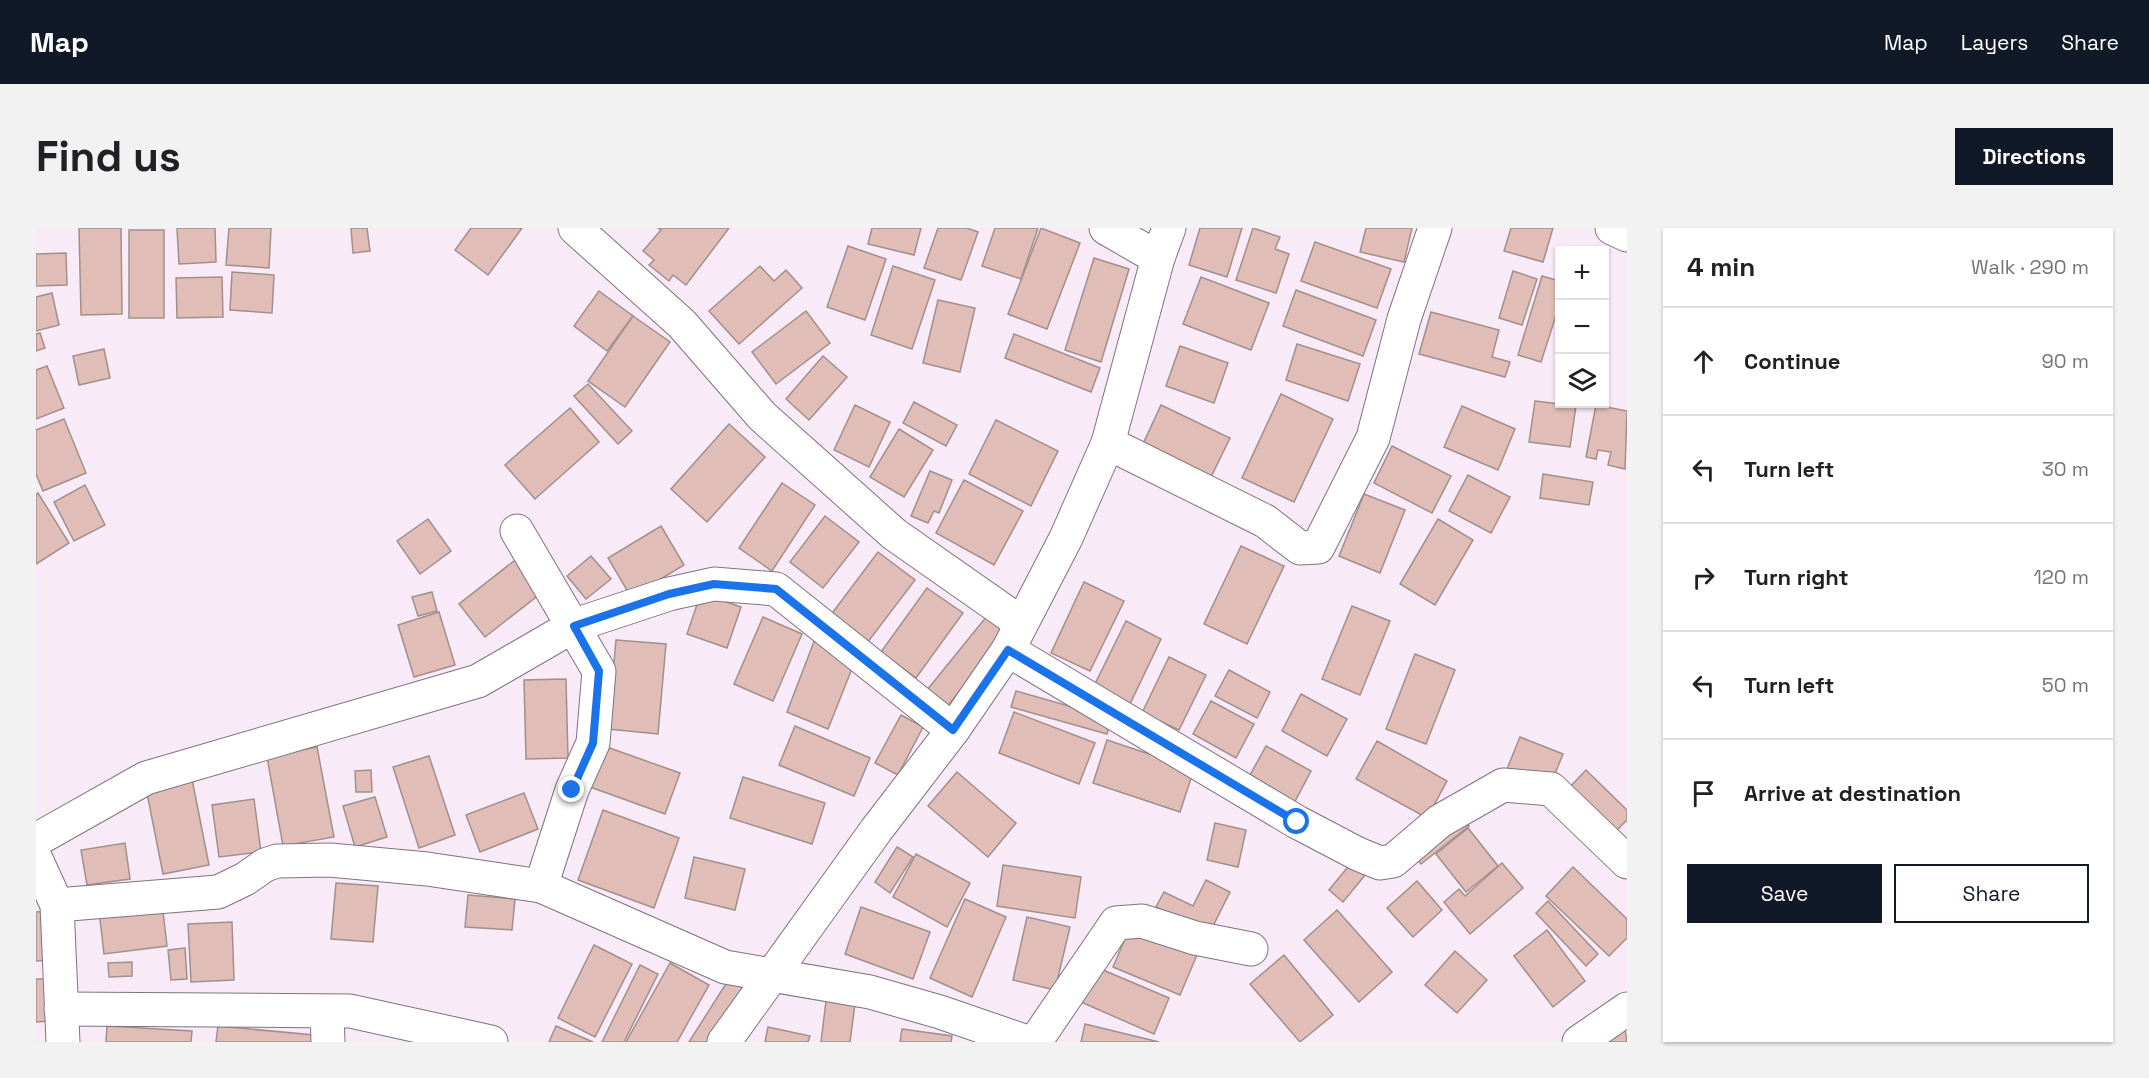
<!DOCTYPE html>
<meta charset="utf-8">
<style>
body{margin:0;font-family:"Space Grotesk",sans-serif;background:#f2f2f2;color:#202124}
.controls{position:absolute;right:18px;top:18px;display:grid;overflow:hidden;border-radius:0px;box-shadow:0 2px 4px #0004}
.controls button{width:54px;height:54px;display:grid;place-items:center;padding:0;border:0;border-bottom:2px solid #e0e0e0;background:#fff;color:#202124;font:30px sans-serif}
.stop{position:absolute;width:18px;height:18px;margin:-14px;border:4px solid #1a73e8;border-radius:50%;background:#fff}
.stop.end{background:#1a73e8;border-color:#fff;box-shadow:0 2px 6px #0008}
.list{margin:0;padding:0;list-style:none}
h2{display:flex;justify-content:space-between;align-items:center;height:78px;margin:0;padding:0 24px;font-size:26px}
h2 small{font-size:20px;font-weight:400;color:#757577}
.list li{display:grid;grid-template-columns:39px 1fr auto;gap:18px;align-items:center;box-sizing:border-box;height:108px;padding:0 24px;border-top:2px solid #e0e0e0}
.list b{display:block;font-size:22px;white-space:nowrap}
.list em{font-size:20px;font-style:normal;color:#757577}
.actions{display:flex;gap:12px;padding:18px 24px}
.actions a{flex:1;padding:14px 0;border:2px solid #111827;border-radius:0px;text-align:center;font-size:21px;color:#111827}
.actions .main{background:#111827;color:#fff}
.icon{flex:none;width:33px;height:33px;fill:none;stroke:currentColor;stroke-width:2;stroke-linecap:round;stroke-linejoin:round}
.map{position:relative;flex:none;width:1591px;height:814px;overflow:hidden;border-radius:0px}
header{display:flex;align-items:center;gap:36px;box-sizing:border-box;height:84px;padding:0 30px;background:#111827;color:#fff}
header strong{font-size:28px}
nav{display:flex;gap:33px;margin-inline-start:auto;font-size:21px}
.intro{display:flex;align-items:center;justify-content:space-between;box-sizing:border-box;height:144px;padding:0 36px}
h1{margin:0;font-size:42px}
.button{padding:15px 27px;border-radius:0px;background:#111827;color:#fff;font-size:21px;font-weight:700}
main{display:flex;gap:36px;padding:0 36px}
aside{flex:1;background:#fff;border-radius:0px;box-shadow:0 2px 4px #0004}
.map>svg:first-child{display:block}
.building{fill:#e1bdb7;stroke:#a28f8c;stroke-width:1.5}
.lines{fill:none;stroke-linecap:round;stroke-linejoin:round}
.minor-casing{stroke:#7f737f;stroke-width:35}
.minor{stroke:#fff;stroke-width:33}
.route{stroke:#1a73e8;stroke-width:8}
</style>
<header>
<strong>Map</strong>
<nav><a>Map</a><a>Layers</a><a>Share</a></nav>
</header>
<div class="intro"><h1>Find us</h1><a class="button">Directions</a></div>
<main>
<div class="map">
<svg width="1591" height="814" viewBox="0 0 1591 814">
<rect width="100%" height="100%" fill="#f8eaf7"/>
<g class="building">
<polygon points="43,0 85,0 86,86 45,87"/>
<polygon points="141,0 179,0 180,34 143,36"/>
<polygon points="193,0 235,0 233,40 190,37"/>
<polygon points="315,0 331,0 334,23 317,25"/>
<polygon points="435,0 486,0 452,47 419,22"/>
<polygon points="622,0 693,0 650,57 637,47 633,53 613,37 618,32 607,23 625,2"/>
<polygon points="836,0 885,0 878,27 832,16"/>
<polygon points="902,0 931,0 942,4 925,52 888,40"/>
<polygon points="959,0 1002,0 985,51 946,38"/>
<polygon points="1005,0 1044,15 1011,101 972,86"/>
<polygon points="1164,0 1206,0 1191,49 1153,37"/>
<polygon points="1217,0 1244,9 1239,21 1253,26 1240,65 1200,52"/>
<polygon points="1330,0 1376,0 1368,34 1324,24"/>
<polygon points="1475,0 1517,0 1507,34 1468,23"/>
<rect x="93" y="2" width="35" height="88"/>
<polygon points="1279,14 1355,41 1341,80 1265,53"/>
<polygon points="812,18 850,31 829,92 791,79"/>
<polygon points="30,25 31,57 0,58 0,26"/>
<polygon points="1058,30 1093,41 1065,134 1029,122"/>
<polygon points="724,38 738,53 750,42 766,60 703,116 673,83"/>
<polygon points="857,38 899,52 876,121 835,107"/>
<polygon points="1477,43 1501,51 1486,97 1463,90"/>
<polygon points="196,44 238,47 236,85 194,82"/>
<polygon points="1506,48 1524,53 1524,75 1505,134 1482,127"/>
<polygon points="186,49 187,89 141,90 140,50"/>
<polygon points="1165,49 1233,75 1215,122 1147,96"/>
<polygon points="1260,62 1340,92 1327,128 1247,98"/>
<polygon points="563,63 597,88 571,123 538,98"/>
<polygon points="16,65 23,97 0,103 0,69"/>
<polygon points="902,72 939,80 924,144 887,135"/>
<polygon points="770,83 794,115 740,156 716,124"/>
<polygon points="1395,84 1463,102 1456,129 1474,134 1469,149 1383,126"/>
<polygon points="597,88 634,114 589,179 552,153"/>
<polygon points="4,105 9,120 0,123 0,106"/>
<polygon points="978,106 1064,140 1055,164 969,130"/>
<polygon points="1261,116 1324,136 1312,173 1250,152"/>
<polygon points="1144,118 1192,135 1178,175 1130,158"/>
<polygon points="68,121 74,150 43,157 37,128"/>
<polygon points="787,128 811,149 773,192 750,171"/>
<polygon points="11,138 28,180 0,191 0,142"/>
<polygon points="552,156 596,203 582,216 538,168"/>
<polygon points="1245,166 1297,191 1258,274 1206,250"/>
<polygon points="1499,173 1540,178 1534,219 1493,214"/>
<polygon points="878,174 921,197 910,218 867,195"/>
<polygon points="819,177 854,194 833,239 798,222"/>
<polygon points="1125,177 1194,210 1175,249 1107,216"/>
<polygon points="1560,177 1591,183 1589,241 1572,237 1575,224 1562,222 1560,231 1550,229"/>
<polygon points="1426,178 1479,201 1462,242 1408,219"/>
<polygon points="534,180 563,214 499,271 469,237"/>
<polygon points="28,191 50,245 7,263 0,246 0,202"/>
<polygon points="960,192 1022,223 995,278 933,246"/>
<polygon points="693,196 729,229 671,294 635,261"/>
<polygon points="863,201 897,222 868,269 834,249"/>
<polygon points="1356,218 1415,248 1396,285 1338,255"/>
<polygon points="894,243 916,252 903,285 898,283 892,295 875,288"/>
<polygon points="1507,246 1557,254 1553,277 1504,270"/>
<polygon points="1432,247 1474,269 1455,305 1413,283"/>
<polygon points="928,252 987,283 958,337 900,305"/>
<polygon points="746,255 779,277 736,343 703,320"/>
<polygon points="49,257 69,297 38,313 18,274"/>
<polygon points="2,265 33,315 0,336 0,266"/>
<polygon points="1328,266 1369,282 1344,345 1303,328"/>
<polygon points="789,288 823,314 787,360 754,334"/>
<polygon points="392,291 415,323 384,346 361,313"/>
<polygon points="1402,291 1437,312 1399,377 1364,356"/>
<polygon points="625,298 648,337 595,369 572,330"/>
<polygon points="1205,318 1248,338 1211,416 1168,396"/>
<polygon points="842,324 879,352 825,423 788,396"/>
<polygon points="555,328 575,351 550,371 531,348"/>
<polygon points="483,329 509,362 449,409 423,376"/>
<polygon points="1048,354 1088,373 1054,443 1015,425"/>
<polygon points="891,360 927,385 880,450 845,424"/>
<polygon points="396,364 401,383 382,388 376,369"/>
<polygon points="665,365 705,379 691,420 651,406"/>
<polygon points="1316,378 1354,393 1324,467 1286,451"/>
<polygon points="403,384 419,437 378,449 362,397"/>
<polygon points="951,388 971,404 907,484 887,467"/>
<polygon points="727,389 766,406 737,473 698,456"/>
<polygon points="1090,393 1125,411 1093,478 1057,460"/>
<polygon points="779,411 821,428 792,501 751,484"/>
<polygon points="580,412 630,416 622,506 572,501"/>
<polygon points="1379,426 1419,442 1390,516 1350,501"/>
<polygon points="1133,429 1170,447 1143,502 1106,485"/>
<polygon points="1193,442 1234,464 1221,490 1179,468"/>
<polygon points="530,451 532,530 490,531 488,452"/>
<polygon points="980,463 1075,490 1071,506 975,479"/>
<polygon points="1265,466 1311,491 1291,528 1246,503"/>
<polygon points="1175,473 1218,496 1200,530 1157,506"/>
<polygon points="978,484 1059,515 1043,556 963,525"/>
<polygon points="865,487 887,499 862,547 839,535"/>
<polygon points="759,498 834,530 818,568 743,537"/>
<polygon points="1484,509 1527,526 1514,558 1471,541"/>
<polygon points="1071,512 1158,541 1144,584 1057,555"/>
<polygon points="1341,513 1411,553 1391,590 1320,551"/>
<polygon points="568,518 644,545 629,586 554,559"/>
<polygon points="1230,518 1275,543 1255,581 1209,556"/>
<polygon points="281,519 298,609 247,618 231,529"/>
<polygon points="393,528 419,607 383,620 357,539"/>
<polygon points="335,542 336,564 320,564 319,543"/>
<polygon points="1550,542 1591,582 1591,592 1579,604 1533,560"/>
<polygon points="921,544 980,595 952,629 892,578"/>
<polygon points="155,546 173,637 127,646 109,555"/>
<polygon points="707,549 789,575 776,616 694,590"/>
<polygon points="488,565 502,601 444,624 430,587"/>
<polygon points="339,569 351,609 319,619 307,578"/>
<polygon points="218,571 225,624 183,629 176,577"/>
<polygon points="567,582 643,610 618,680 542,652"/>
<polygon points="1424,586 1433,598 1385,636 1375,623"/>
<polygon points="1179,595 1210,602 1202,639 1171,632"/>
<polygon points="1432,600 1462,638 1430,664 1400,626"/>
<polygon points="89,615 94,651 51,657 45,622"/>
<polygon points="861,619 877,629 854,665 839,654"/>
<polygon points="880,626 934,655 911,699 857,669"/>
<polygon points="658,629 709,641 699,682 649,670"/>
<polygon points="1320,629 1334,641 1307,674 1293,662"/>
<polygon points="1466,635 1487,660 1434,706 1408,674 1423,661 1429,668"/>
<polygon points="967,637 1045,649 1039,690 961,678"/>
<polygon points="1537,639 1591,691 1591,710 1573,728 1510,668"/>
<polygon points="1170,652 1194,664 1173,706 1120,679 1128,664 1157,678"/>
<polygon points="1381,653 1406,682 1377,709 1351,680"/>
<polygon points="300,655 342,658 337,714 295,711"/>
<polygon points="432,667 479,671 476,702 429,699"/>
<polygon points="929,671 970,689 936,769 894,750"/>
<polygon points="1512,673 1562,726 1550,738 1500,685"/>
<polygon points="126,675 131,718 68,726 63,683"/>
<polygon points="825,679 894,704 877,751 809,726"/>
<polygon points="1301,682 1356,744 1323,774 1268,712"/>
<polygon points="15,683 19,732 0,733 0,684"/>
<polygon points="991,689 1034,699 1019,762 977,752"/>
<polygon points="196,694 198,752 155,754 152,696"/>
<polygon points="1094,699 1161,727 1144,767 1077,739"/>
<polygon points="1511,702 1549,753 1517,779 1478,728"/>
<polygon points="558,717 596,736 559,809 522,790"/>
<polygon points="149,720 151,751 135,752 132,722"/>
<polygon points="1419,723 1451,752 1421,785 1389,757"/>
<polygon points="1248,727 1297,787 1264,814 1214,756"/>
<polygon points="96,734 96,748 73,749 72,735"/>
<polygon points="634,735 673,757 641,814 590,814"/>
<polygon points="604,737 622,746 588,814 566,814"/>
<polygon points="1060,739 1133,770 1118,806 1045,774"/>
<polygon points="0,751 11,751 13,793 0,794"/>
<polygon points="693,751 710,763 678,814 653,814"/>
<polygon points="791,765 820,768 814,814 785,814"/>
<polygon points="1049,796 1123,814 1045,814"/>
<polygon points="71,798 156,803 155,814 70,814"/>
<polygon points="182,798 278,807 277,814 180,814"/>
<polygon points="520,798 557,814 513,814"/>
<polygon points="732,799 774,808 772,814 729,814"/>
<polygon points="866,801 916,808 915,814 864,814"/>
<polygon points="1589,801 1591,814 1569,814"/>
</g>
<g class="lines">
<g class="minor-casing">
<g id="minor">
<polyline points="539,0 646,96 726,188 858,306 985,395"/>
<polyline points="1070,0 1122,30"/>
<polyline points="1576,0 1591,7"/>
<polyline points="1072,215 1229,293 1264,320 1282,319 1337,210 1368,91 1399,0"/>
<polyline points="481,303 563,443 557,515 536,562 505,658"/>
<polyline points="972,422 1261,594 1322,626 1344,635 1357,633 1404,593 1467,557 1515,561 1591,634"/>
<polyline points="0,612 110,550 442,453 539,397 633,366 678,356 740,361 917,502"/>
<polyline points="0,631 21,677 27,814"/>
<polyline points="21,677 182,664 209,651 229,637 241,633 294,632 391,641 505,658 689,739 834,764 904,784 991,814"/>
<polyline points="25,781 314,783 455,814"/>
<polyline points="291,784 292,814"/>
<polyline points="688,814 841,601 917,502 972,422 1030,310 1072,215 1122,30 1133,0"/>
<polyline points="999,814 1080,695 1106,693 1159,710 1215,721"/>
<polyline points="1543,814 1591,781"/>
</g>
</g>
<use href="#minor" class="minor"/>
</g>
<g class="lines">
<polyline class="route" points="536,562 557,515 563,443 538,398 633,366 678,356 740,361 917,502 972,422 1261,594"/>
</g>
</svg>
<div class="controls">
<button>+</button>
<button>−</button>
<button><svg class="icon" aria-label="layers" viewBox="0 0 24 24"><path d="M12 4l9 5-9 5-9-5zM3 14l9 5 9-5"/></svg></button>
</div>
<div class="stop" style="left:1261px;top:594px"></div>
<div class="stop end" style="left:536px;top:562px"></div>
</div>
<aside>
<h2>4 min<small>Walk · 290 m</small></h2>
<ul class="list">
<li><svg class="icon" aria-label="ahead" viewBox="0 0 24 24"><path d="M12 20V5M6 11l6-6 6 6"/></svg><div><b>Continue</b></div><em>90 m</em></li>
<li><svg class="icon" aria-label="left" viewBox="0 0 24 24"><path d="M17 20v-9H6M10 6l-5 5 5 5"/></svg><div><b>Turn left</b></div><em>30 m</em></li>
<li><svg class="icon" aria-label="right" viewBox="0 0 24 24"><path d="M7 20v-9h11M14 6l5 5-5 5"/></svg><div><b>Turn right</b></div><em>120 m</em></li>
<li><svg class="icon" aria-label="left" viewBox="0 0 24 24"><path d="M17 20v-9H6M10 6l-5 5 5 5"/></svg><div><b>Turn left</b></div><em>50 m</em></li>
<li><svg class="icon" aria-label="arrive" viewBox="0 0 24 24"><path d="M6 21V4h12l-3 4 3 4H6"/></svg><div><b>Arrive at destination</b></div></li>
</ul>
<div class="actions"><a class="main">Save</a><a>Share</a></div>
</aside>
</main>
